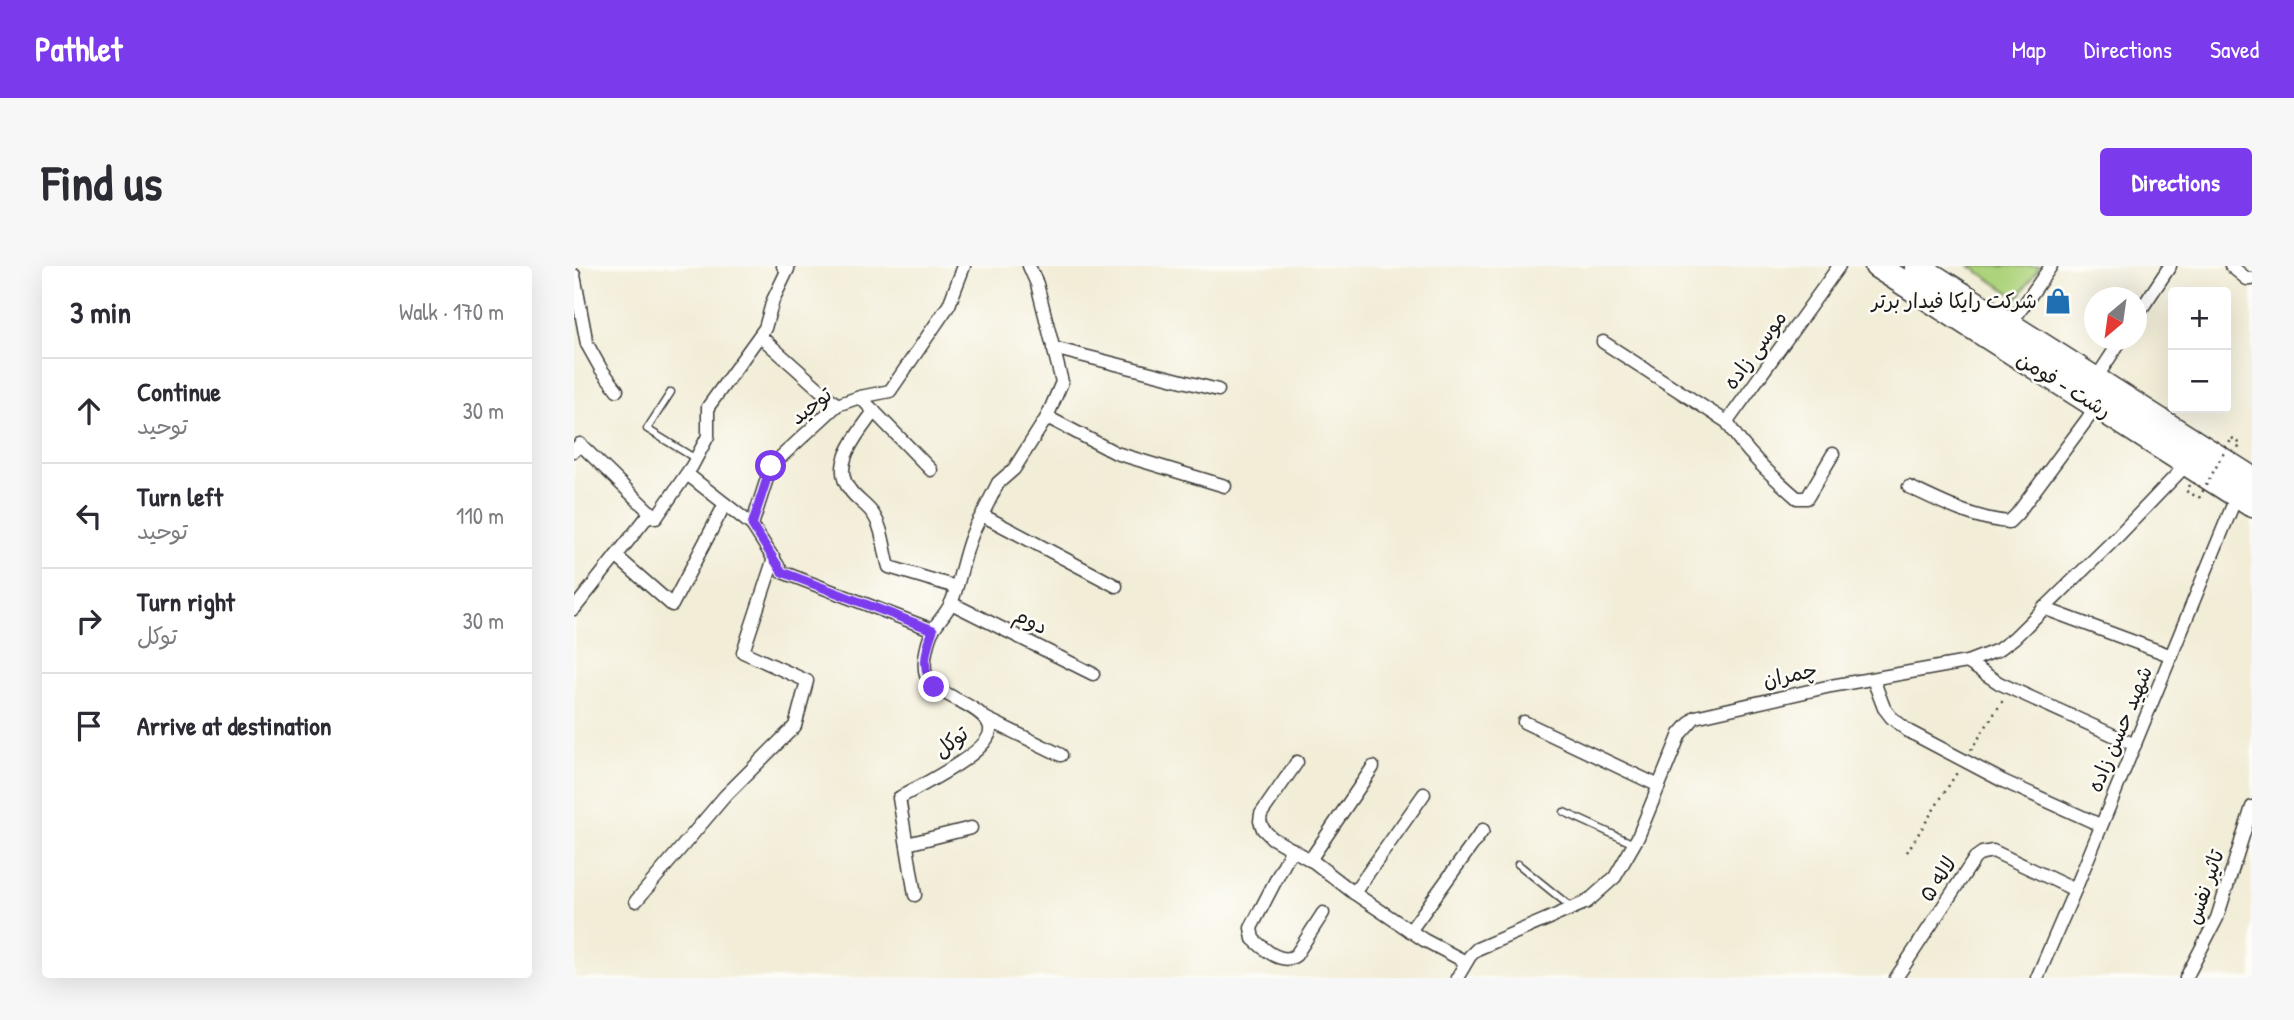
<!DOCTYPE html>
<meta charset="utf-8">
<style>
body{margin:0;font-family:"Patrick Hand","Playpen Sans Arabic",sans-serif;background:#f7f7f7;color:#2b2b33}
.controls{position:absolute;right:21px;top:21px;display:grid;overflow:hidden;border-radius:7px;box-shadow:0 7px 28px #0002}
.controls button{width:63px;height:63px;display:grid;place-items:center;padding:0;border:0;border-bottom:2px solid #e1e1e2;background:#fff;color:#2b2b33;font:35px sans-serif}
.compass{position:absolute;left:1510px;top:21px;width:63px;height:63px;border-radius:50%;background:#fff;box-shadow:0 7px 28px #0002;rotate:209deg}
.stop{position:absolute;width:21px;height:21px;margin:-16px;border:5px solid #7c3aed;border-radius:50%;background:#fff}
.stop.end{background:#7c3aed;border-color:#fff;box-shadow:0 2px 7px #0008}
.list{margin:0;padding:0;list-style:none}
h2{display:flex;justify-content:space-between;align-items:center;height:91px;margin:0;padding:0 28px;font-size:30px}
h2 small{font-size:23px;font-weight:400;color:#7c7c81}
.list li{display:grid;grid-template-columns:46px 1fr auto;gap:21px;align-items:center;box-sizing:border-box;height:105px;padding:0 28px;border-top:2px solid #e1e1e2}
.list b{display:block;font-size:26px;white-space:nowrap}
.list p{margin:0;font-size:23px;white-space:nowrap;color:#7c7c81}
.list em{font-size:23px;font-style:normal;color:#7c7c81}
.icon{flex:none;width:38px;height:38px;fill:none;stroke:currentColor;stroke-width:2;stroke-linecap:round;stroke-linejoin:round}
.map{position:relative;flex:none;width:1678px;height:712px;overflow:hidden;border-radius:7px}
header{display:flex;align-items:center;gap:42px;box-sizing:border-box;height:98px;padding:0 35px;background:#7c3aed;color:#fff}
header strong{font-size:33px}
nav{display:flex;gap:38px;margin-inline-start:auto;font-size:24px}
.intro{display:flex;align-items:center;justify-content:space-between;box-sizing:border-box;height:168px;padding:0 42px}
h1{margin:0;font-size:49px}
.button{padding:18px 32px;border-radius:7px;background:#7c3aed;color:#fff;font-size:24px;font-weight:700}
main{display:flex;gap:42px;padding:0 42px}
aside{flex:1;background:#fff;border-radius:7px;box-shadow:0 7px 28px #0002}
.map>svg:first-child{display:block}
.green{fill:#add37c;stroke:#64784c;stroke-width:2}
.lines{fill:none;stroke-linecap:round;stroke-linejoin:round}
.lane-casing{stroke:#3c3b38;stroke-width:9}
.street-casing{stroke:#3c3b38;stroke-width:15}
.highway-casing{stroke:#3c3b38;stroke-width:27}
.path{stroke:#3c3b38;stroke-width:2.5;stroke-dasharray:2 5;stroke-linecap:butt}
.lane{stroke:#fff;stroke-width:6}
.street{stroke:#fff;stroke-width:12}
.highway{stroke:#fff;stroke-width:24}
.path-bridge{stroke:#3c3b38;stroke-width:2.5;stroke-dasharray:2 5;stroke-linecap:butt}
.route{stroke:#7c3aed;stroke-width:9}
.labels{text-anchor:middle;stroke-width:5;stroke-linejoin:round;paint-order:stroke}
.poi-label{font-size:21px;fill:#1c1c1c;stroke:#fdfcf7;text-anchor:end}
.street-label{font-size:21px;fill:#1c1c1c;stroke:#fdfcf7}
</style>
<header>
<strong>Pathlet</strong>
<nav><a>Map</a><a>Directions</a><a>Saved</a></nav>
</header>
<div class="intro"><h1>Find us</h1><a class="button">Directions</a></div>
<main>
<aside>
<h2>3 min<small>Walk · 170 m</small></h2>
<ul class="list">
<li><svg class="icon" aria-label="ahead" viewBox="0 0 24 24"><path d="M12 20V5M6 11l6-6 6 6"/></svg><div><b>Continue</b><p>توحید</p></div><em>30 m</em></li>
<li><svg class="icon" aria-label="left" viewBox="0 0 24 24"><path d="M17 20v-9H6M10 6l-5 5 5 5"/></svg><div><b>Turn left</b><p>توحید</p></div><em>110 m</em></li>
<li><svg class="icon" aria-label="right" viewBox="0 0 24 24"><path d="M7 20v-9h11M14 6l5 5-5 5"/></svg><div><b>Turn right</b><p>توکل</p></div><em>30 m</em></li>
<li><svg class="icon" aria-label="arrive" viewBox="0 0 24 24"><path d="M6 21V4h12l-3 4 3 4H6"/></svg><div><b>Arrive at destination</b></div></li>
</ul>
</aside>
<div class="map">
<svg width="1678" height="712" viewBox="0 0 1678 712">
<rect width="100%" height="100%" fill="#fdfcf7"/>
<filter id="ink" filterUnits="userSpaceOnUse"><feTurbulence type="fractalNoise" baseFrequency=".0143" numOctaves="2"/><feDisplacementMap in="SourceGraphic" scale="14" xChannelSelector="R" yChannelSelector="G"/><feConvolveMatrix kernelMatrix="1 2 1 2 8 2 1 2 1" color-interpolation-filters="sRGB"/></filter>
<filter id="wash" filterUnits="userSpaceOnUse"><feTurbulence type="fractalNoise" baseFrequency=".00686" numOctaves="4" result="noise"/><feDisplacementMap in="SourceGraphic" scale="28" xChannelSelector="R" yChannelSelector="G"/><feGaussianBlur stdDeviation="1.57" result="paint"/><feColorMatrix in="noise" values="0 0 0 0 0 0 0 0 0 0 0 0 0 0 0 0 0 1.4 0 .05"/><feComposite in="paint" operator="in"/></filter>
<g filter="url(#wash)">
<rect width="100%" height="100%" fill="#f2edd7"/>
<polygon class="green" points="1396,0 1466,0 1444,32"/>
</g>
<g filter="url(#ink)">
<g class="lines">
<g class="lane-casing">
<g id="lane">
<polyline points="97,126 73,163 122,193"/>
<polyline points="990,546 1060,578"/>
<polyline points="944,598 997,641"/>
</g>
</g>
<g class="street-casing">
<g id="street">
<polyline points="1657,0 1673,13 1678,13"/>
<polyline points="0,9 13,78 27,103 43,124"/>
<polyline points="1562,51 1596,0"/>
<polyline points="1436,59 1477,0"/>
<polyline points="186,70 263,139"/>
<path d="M1029,76L1153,156C1170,185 1198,210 1223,232H1233L1259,188"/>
<polyline points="479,82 644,124"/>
<polyline points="1521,114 1547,74"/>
<polyline points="286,131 357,204"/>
<path d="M300,145C286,166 255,198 276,224C282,233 293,239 299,248C309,262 310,284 315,301L382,321"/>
<polyline points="473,151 542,187 651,220"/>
<polyline points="1153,156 1265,0"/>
<polyline points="0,185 6,178 82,252 118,200 134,170 134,141 191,62 199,34 214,3 209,0"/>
<polyline points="113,208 178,259"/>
<path d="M1335,221C1367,236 1399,253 1435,256L1443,248L1523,140"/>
<polyline points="408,249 424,217 440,203 473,151 488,116 463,18 455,0"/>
<polyline points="42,290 98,339 151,238"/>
<polyline points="377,337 519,408"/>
<polyline points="1469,342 1598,390"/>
<polyline points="0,343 77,246"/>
<polyline points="359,364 208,306 178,259 197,200 263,139 286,131 316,125 375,39 390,0"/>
<polyline points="1393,396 1425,417 1561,479"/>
<polyline points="1299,413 1310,442 1317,451 1334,465 1429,515 1526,559"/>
<polyline points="411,452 487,489"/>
<polyline points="950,456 1085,520"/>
<polyline points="723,496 687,548 686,555 689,563 698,572 740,596 780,627 850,674 892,696"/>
<polyline points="333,578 397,562"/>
<path d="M718,583L677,662L679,673C690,683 708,700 722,689L749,647"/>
<polyline points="736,594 799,501"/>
<polyline points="780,627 850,528"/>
<path d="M341,629L325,532C343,521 420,485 416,462C414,448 391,438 380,432C370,426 356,421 352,409C348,395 354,373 360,362C366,353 374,345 378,335C389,306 391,276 408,249L542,320"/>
<polyline points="62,635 151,530 221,460 233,415 169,386 200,292"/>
<polyline points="836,665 909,564"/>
<polyline points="883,712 896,690 903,683 1013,636 1041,611 1064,571 1106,468 1121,451 1257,420 1393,396 1424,384 1440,372 1543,271 1613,198"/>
<polyline points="1322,712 1401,592 1408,587 1419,585 1501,624"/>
<polyline points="1463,712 1501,624 1663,229"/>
<polyline points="1612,712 1643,652 1678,541"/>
</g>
</g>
<g class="highway-casing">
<g id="highway">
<polyline points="1303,0 1678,239"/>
<polyline points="1343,0 1678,213"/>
</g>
</g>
<g class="path">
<polyline points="1658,172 1667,178 1663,184"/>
<polyline points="1615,219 1612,225 1625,232"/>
<polyline points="1397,484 1431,431"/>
<polyline points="1333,586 1384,505"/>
</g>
<use href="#lane" class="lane"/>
<use href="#street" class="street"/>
<use href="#highway" class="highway"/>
<polyline class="path-bridge" points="1625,232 1658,172"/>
</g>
</g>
<g class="lines" filter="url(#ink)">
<path class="route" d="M197,200L178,259L208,306L359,364C352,383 346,404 360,421"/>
</g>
<defs>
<g id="shop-bare" transform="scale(2.1)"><path d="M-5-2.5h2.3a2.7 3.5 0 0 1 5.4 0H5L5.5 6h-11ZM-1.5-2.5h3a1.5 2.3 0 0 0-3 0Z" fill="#1f6fb2" stroke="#fdfcf7" stroke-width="2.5" paint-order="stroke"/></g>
</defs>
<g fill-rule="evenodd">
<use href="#shop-bare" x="1484" y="35"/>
</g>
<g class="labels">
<g class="poi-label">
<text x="1463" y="42">شرکت رایکا فیدار برتر</text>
</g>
<g class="street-label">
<text transform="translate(1181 84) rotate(-54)" y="7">موسی زاده</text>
<text transform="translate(1490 119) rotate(32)" y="7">رشت - فومن</text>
<text transform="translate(237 140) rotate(-38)" y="7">توحید</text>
<text transform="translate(457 355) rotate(27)" y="7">دوم</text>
<text transform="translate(1216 409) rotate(-12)" y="7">چمران</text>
<text transform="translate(1546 463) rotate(-67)" y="7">شهید حسن زاده</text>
<text transform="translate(377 476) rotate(-37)" y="7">توکل</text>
<text transform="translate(1364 613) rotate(-57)" y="7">لاله ۵</text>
<text transform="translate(1631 621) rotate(-71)" y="7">تاثیر نفس</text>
</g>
</g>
</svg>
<div class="controls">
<button>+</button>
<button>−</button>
</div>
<svg class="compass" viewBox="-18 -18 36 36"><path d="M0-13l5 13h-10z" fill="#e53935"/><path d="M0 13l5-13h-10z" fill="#7c7c81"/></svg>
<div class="stop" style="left:197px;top:200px"></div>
<div class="stop end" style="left:360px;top:421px"></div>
</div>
</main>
